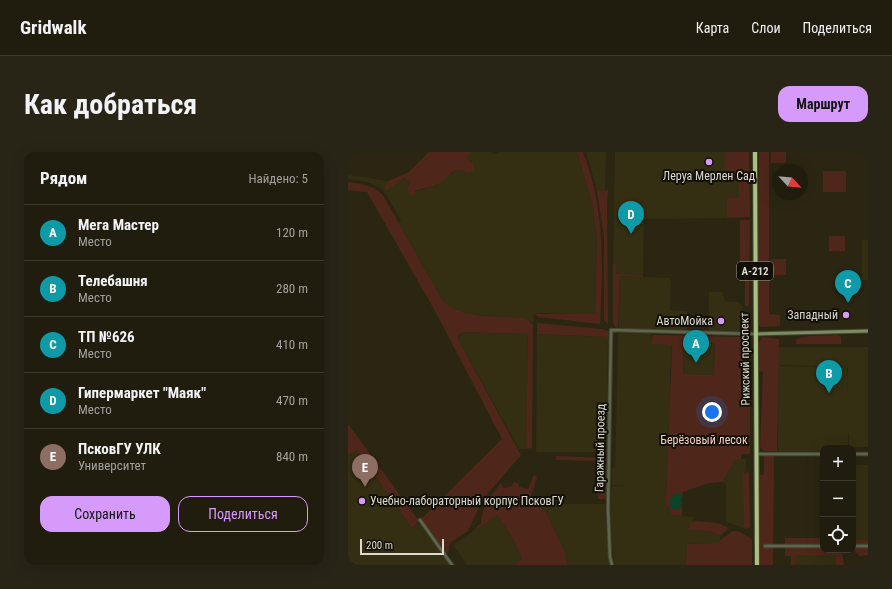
<!DOCTYPE html>
<html lang="ru">
<meta charset="utf-8">
<style>
body{margin:0;font-family:"Roboto Condensed",sans-serif;background:#282517;color:#f1f3f6}
.controls{position:absolute;right:12px;bottom:12px;display:grid;overflow:hidden;border-radius:8px;box-shadow:0 4px 16px #0002}
.controls button{width:36px;height:36px;display:grid;place-items:center;padding:0;border:0;border-bottom:1px solid #3d3a2e;background:#201c0e;color:#f1f3f6;font:20px sans-serif}
.compass{position:absolute;left:424px;top:12px;width:36px;height:36px;border-radius:50%;background:#201c0e;box-shadow:0 4px 16px #0002;rotate:116deg}
.scale{position:absolute;left:12px;bottom:10px;width:84px;box-sizing:border-box;padding-left:4px;border:2px solid #dcdace;border-top:0;font-size:11px;line-height:14px;white-space:nowrap;color:#dcdace;-webkit-text-stroke:3px #110f07;paint-order:stroke}
.you{position:absolute;left:364px;top:260px;width:14px;height:14px;margin:-10px;border:3px solid #fff;border-radius:50%;background:#1a73e8;box-shadow:0 0 0 6px #1a73e833}
.badge{display:grid;place-items:center;width:26px;height:26px;border-radius:50%;background:#d69bfa;color:#fff;font-size:13px;font-weight:700}
.pin{position:absolute;translate:-50% -33px;filter:drop-shadow(0 1px 2px #0008)}
.pin::after{content:'';position:absolute;top:21px;width:14px;height:12px;background:inherit;clip-path:polygon(0 0,100% 0,50% 100%)}
.list{margin:0;padding:0;list-style:none}
h2{display:flex;justify-content:space-between;align-items:center;height:52px;margin:0;padding:0 16px;font-size:17px}
h2 small{font-size:13px;font-weight:400;color:#a2a19e}
.list li{display:grid;grid-template-columns:26px 1fr auto;gap:12px;align-items:center;box-sizing:border-box;height:56px;padding:0 16px;border-top:1px solid #3d3a2e}
.list b{display:block;font-size:15px;white-space:nowrap}
.list p{margin:0;font-size:13px;white-space:nowrap;color:#a2a19e}
.list em{font-size:13px;font-style:normal;color:#a2a19e}
.actions{display:flex;gap:8px;padding:12px 16px}
.actions a{flex:1;padding:9px 0;border:1px solid #d69bfa;border-radius:12px;text-align:center;font-size:14px;color:#d69bfa}
.actions .main{background:#d69bfa;color:#111}
.icon{flex:none;width:22px;height:22px;fill:none;stroke:currentColor;stroke-width:2;stroke-linecap:round;stroke-linejoin:round}
.map{position:relative;flex:none;width:520px;height:413px;overflow:hidden;border-radius:12px}
header{display:flex;align-items:center;gap:24px;box-sizing:border-box;height:56px;padding:0 20px;background:#201c0e;border-bottom:1px solid #3d3a2e}
header strong{font-size:19px}
nav{display:flex;gap:22px;margin-inline-start:auto;font-size:14px}
.intro{display:flex;align-items:center;justify-content:space-between;box-sizing:border-box;height:96px;padding:0 24px}
h1{margin:0;font-size:28px}
.button{padding:10px 18px;border-radius:12px;background:#d69bfa;color:#111;font-size:14px;font-weight:700}
main{display:flex;gap:24px;padding:0 24px}
aside{flex:1;background:#201c0e;border-radius:12px;box-shadow:0 4px 16px #0002}
.map>svg:first-child{display:block}
.built{fill:#342e12}
.green{fill:#4e271a;fill-rule:evenodd}
.water{fill:#0d4326}
.lines{fill:none;stroke-linecap:round;stroke-linejoin:round}
.street-casing{stroke:#464330;stroke-width:4.5}
.secondary-casing{stroke:#464330;stroke-width:5}
.highway-casing{stroke:#464330;stroke-width:6}
.street{stroke:#5c674d;stroke-width:2.5}
.secondary{stroke:#7b8c63;stroke-width:3}
.highway{stroke:#a8c281;stroke-width:4}
.poi-dot{fill:#d69bfa;stroke:#110f07;stroke-width:1.5}
.labels{text-anchor:middle;stroke-width:4;stroke-linejoin:round;paint-order:stroke}
.shield{fill:#110f07;stroke:#9f9d92;stroke-width:1}
.shield-label{font-size:11px;font-weight:bold;fill:#dcdace}
.poi-label{font-size:12px;fill:#dcdace;stroke:#110f07;text-anchor:end}
.street-label{font-size:12px;fill:#dcdace;stroke:#110f07}
.park-label{font-size:12px;fill:#f6cdc0;stroke:#110f07}
</style>
<header>
<strong>Gridwalk</strong>
<nav><a>Карта</a><a>Слои</a><a>Поделиться</a></nav>
</header>
<div class="intro"><h1>Как добраться</h1><a class="button">Маршрут</a></div>
<main>
<aside>
<h2>Рядом<small>Найдено: 5</small></h2>
<ul class="list">
<li><span class="badge" style="background:#0f9aa8">A</span><div><b>Мега Мастер</b><p>Место</p></div><em>120 m</em></li>
<li><span class="badge" style="background:#0f9aa8">B</span><div><b>Телебашня</b><p>Место</p></div><em>280 m</em></li>
<li><span class="badge" style="background:#0f9aa8">C</span><div><b>ТП №626</b><p>Место</p></div><em>410 m</em></li>
<li><span class="badge" style="background:#0f9aa8">D</span><div><b>Гипермаркет &quot;Маяк&quot;</b><p>Место</p></div><em>470 m</em></li>
<li><span class="badge" style="background:#8d6e63">E</span><div><b>ПсковГУ УЛК</b><p>Университет</p></div><em>840 m</em></li>
</ul>
<div class="actions"><a class="main">Сохранить</a><a>Поделиться</a></div>
</aside>
<div class="map">
<svg width="520" height="413" viewBox="0 0 520 413">
<rect width="100%" height="100%" fill="#2a2612"/>
<g class="built">
<polygon points="124,0 143,0 147,2 151,0 229,0 245,55 249,87 247,161 186,161 185,173 183,170 168,166 121,162 101,155 95,149 51,71 53,69 38,42 31,35 19,30 0,27 0,23 40,29 36,37 56,26 62,30 63,41 89,33 101,23 109,18 115,18 118,6"/>
<polygon points="238,0 258,0 257,38 249,39"/>
<polygon points="267,0 385,0 384,24 391,24 391,46 379,46 379,66 296,67 295,123 268,122 268,112 265,112"/>
<rect x="514" y="88" width="6" height="40"/>
<polygon points="272,124 323,126 322,158 339,159 339,180 303,179 303,192 324,193 322,222 323,363 346,365 340,378 361,379 372,384 372,391 339,392 338,413 267,413 264,394 262,359 264,334 280,334 264,333 264,316 267,316"/>
<polygon points="361,140 374,140 377,149 389,150 395,154 395,162 401,162 401,171 394,180 361,179"/>
<polygon points="114,180 180,182 178,297 171,297 110,187"/>
<polygon points="189,182 260,185 259,300 189,300 188,298"/>
<polygon points="336,191 367,191 366,223 335,222"/>
<polygon points="430,195 520,195 520,295 501,295 501,281 494,281 500,281 500,296 475,296 475,299 430,299 430,214 499,215 499,240 500,215 430,213"/>
<polygon points="8,298 64,376 71,371 102,413 0,413 0,303"/>
<polygon points="389,307 398,307 397,376 378,370 378,331 374,330 383,312"/>
<rect x="505" y="313" width="15" height="75"/>
<polygon points="197,352 257,352 260,403 262,413 220,413 216,403 218,402 198,360 195,359 192,353"/>
<polygon points="150,362 164,385 174,407 166,413 119,413 105,393"/>
<rect x="447" y="403" width="41" height="10"/>
</g>
<g class="green">
<path d="M81,0H124L118,6L125,11L126,18L121,21C102,12 102,28 88,33C81,36 74,36 67,39L68,43H62L59,38L62,30L56,26L39,38L36,37L40,29L61,20Z"/>
<path d="M229,0H235C257,55 255,113 252,172L190,165L187,162L247,161L249,87L245,55Z"/>
<polygon points="378,0 401,0 402,65 379,66 379,46 391,46 391,30 383,23 383,19 377,18 376,17"/>
<polygon points="411,0 421,0 421,162 432,163 432,174 413,175 409,172"/>
<rect x="423" y="0" width="15" height="11"/>
<rect x="475" y="19" width="23" height="21"/>
<path d="M0,30C14,32 25,33 35,43L95,149C116,168 149,163 175,166L180,168L185,173L184,296L178,297L180,182L114,180L111,183L110,187L173,303L135,347L120,379L103,390L99,403L73,367L154,287L87,159L19,40L0,38Z"/>
<polygon points="260,38 259,52 260,172 256,168 256,85 249,39"/>
<polygon points="392,68 402,68 401,154 397,154 397,129 392,129"/>
<rect x="481" y="84" width="16" height="15"/>
<rect x="423" y="107" width="15" height="16"/>
<polygon points="265,112 268,112 268,122 295,123 295,125 272,124 270,176 266,174 265,169"/>
<polygon points="189,171 254,177 260,179 260,185 189,182"/>
<path d="M304,183L394,185H397L394,191H402V302H393V307L386,309L374,330L361,331L335,340L334,349L333,343L328,342L324,345L333,355L334,352V364L323,363L322,356L318,352L324,193L303,192ZM336,191H367L366,223L335,222Z"/>
<polygon points="490,183 493,185 493,192 448,192 448,187 461,184"/>
<polygon points="414,185 431,187 429,299 416,299 412,295 415,220 411,219 410,193"/>
<polygon points="0,272 71,369 64,376 8,298 0,303"/>
<polygon points="416,302 426,302 425,413 411,413 412,323 416,322"/>
<polygon points="208,304 258,306 258,347 250,347 250,309 208,308"/>
<polygon points="401,319 402,375 398,377 396,376 395,322"/>
<path d="M186,322L189,326L183,344L188,346L195,359L198,360L218,402L217,403L220,413H166L174,407L164,385L150,363L123,381L133,371C134,353 143,344 153,331L155,336L164,334L166,330L170,331L171,335L180,337Z"/>
<polygon points="348,369 370,371 379,375 380,377 372,384 361,379 340,378 342,371"/>
<polygon points="385,379 390,379 404,387 404,413 338,413 339,392 372,391 372,388"/>
<polygon points="437,386 475,386 475,398 496,398 494,400 496,413 488,413 488,403 448,403 447,413 443,413 443,404 437,404"/>
<polygon points="505,388 520,388 520,403 512,404 505,398"/>
</g>
<polygon class="water" points="329,341 333,342 334,352 330,358 325,358 321,351 322,347"/>
<g class="lines">
<g class="street-casing">
<g id="street">
<polyline points="409,302 475,302"/>
<polyline points="505,302 520,302"/>
<polyline points="72,368 104,413"/>
<polyline points="417,394 475,394"/>
<polyline points="505,394 520,394"/>
<polyline points="264,413 262,405 260,357 263,178 407,182"/>
</g>
</g>
<g class="secondary-casing">
<polyline id="secondary" points="407,182 520,179"/>
</g>
<g class="highway-casing">
<polyline id="highway" points="407,0 409,413"/>
</g>
<use href="#street" class="street"/>
<use href="#secondary" class="secondary"/>
<use href="#highway" class="highway"/>
</g>
<g class="poi-dot">
<circle cx="361" cy="10" r="4"/>
<circle cx="498" cy="163" r="4"/>
<circle cx="373" cy="169" r="4"/>
<circle cx="14" cy="349" r="4"/>
</g>
<g class="labels">
<rect class="shield" x="389" y="110" width="36" height="18" rx="3"/>
<g class="shield-label">
<text x="407" y="123">А-212</text>
</g>
<g class="poi-label">
<text x="361" y="28" text-anchor="middle">Леруа Мерлен Сад</text>
<text x="490" y="167">Западный</text>
<text x="365" y="173">АвтоМойка</text>
<text x="22" y="353" text-anchor="start">Учебно-лабораторный корпус ПсковГУ</text>
</g>
<g class="street-label">
<text transform="translate(397 207) rotate(-91)" y="4">Рижский проспект</text>
<text transform="translate(252 296) rotate(-89)" y="4">Гаражный проезд</text>
</g>
<g class="park-label">
<text x="356" y="292">Берёзовый лесок</text>
</g>
</g>
</svg>
<div class="controls">
<button>+</button>
<button>−</button>
<button><svg class="icon" aria-label="locate" viewBox="0 0 24 24"><circle cx="12" cy="12" r="6"/><path d="M12 2v4M12 18v4M2 12h4M18 12h4"/></svg></button>
</div>
<svg class="compass" viewBox="-18 -18 36 36"><path d="M0-13l5 13h-10z" fill="#e53935"/><path d="M0 13l5-13h-10z" fill="#a2a19e"/></svg>
<div class="scale">200 m</div>
<div class="you"></div>
<div class="pin badge" style="left:348px;top:211px;background:#0f9aa8">A</div>
<div class="pin badge" style="left:481px;top:241px;background:#0f9aa8">B</div>
<div class="pin badge" style="left:500px;top:151px;background:#0f9aa8">C</div>
<div class="pin badge" style="left:283px;top:82px;background:#0f9aa8">D</div>
<div class="pin badge" style="left:17px;top:335px;background:#8d6e63">E</div>
</div>
</main>
